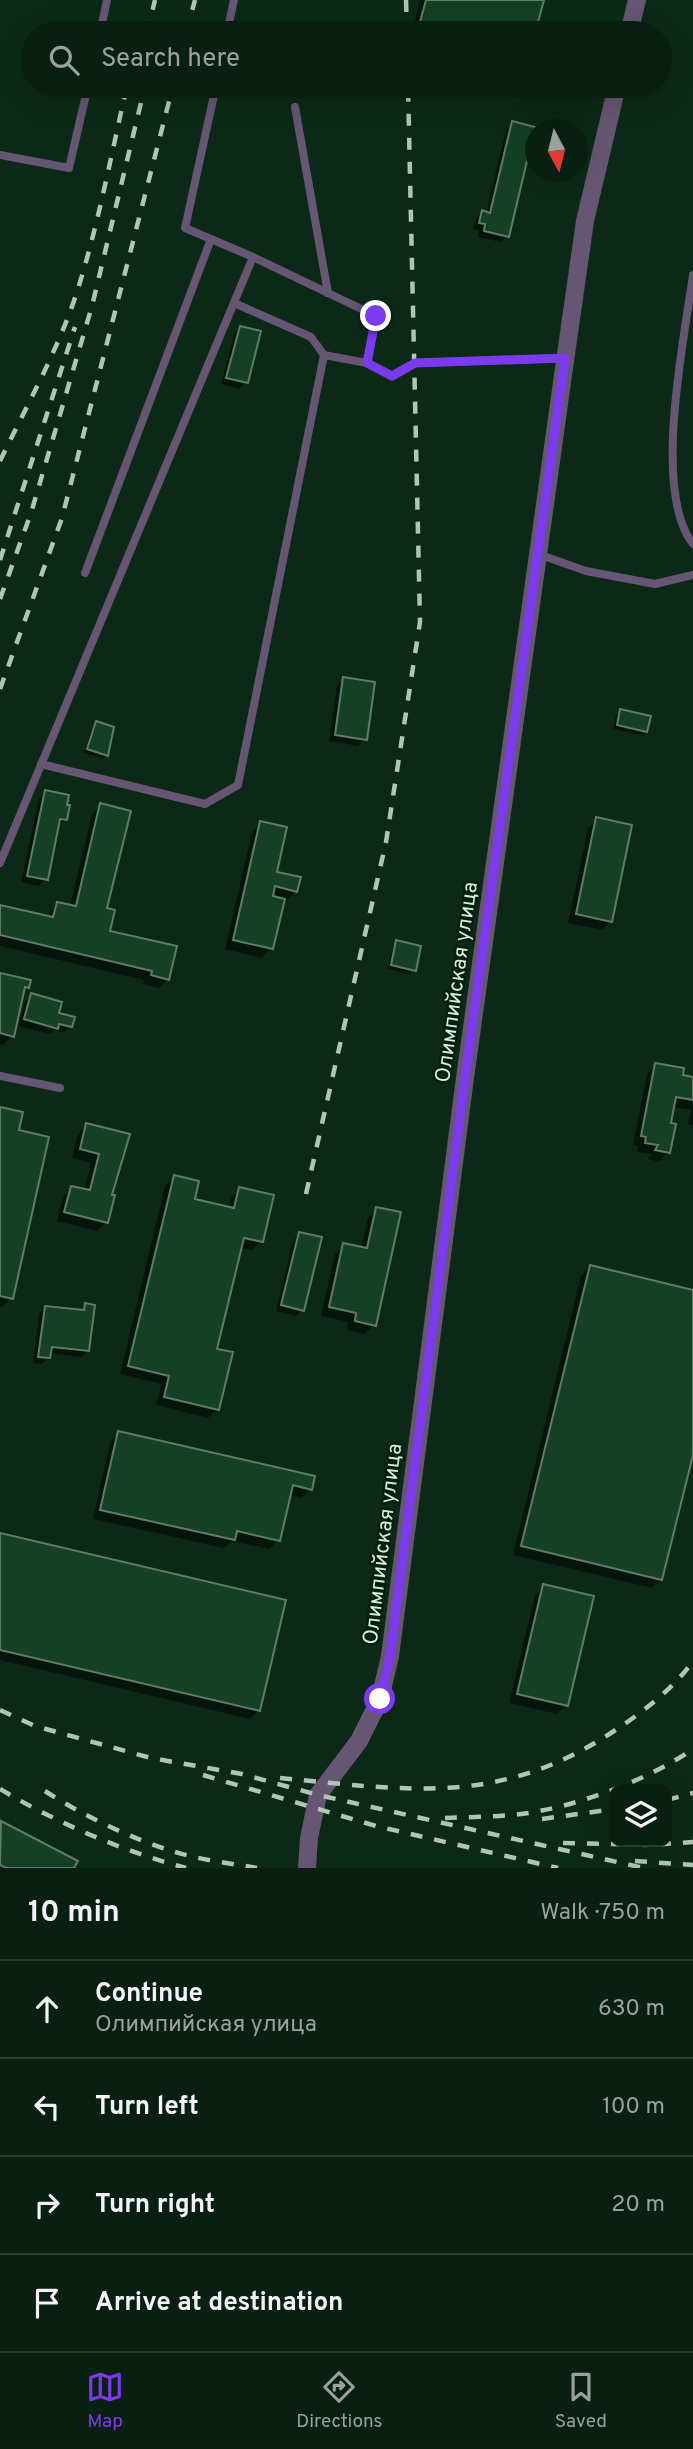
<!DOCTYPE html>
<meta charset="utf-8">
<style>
body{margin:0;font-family:Overpass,sans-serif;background:#172c1f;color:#f1f3f6}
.controls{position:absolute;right:21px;bottom:21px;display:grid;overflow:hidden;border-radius:14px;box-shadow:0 7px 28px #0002}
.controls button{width:63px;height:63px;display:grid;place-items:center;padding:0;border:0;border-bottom:2px solid #293d31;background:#091f11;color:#f1f3f6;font:35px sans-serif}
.compass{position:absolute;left:525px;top:119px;width:63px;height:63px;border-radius:50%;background:#091f11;box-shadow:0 7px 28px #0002;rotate:173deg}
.stop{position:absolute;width:21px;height:21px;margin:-16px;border:5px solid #7c3aed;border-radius:50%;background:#fff}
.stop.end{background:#7c3aed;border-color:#fff;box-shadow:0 2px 7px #0008}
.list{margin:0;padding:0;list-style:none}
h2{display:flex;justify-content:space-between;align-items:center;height:91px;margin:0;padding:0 28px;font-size:30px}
h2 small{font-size:23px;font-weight:400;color:#99a29f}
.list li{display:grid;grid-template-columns:46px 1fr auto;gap:21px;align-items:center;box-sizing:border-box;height:98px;padding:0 28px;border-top:2px solid #293d31}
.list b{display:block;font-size:26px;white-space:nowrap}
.list p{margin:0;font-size:23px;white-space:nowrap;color:#99a29f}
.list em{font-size:23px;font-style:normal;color:#99a29f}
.icon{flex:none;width:38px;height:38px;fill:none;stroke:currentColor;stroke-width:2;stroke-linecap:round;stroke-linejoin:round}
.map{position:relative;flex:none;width:693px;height:1868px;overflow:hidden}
.search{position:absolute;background:#091f11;box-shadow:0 7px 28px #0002;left:21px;right:21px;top:21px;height:77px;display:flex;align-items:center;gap:18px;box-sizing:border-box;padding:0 24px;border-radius:38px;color:#99a29f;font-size:26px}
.sheet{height:483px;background:#091f11}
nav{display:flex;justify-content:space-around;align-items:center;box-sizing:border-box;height:98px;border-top:2px solid #293d31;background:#091f11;font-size:19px;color:#99a29f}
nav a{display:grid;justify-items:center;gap:4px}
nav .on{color:#7c3aed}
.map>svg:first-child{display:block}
.shadow{fill:#0007}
.building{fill:#154025;stroke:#5e7c66;stroke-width:2}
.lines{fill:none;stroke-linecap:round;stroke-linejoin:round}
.service{stroke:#665573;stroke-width:8}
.tertiary{stroke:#665573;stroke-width:18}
.rail{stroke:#b1c5b7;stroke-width:4.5;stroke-dasharray:12 12;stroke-linecap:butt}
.route{stroke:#7c3aed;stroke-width:9}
.labels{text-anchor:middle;stroke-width:5;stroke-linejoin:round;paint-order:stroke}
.street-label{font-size:21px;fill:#dbecdf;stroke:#03200e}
</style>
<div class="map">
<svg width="693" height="1868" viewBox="0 0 693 1868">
<rect width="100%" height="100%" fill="#0c2917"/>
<g class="shadow">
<polygon points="420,0 542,0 533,33 412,33"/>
<polygon points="512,123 507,236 501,242 478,237 479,231 473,229 476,219 482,212 486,213 506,130"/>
<polygon points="240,327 246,382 239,389 221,384 234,334"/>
<polygon points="344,679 365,739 358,746 329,741 337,686"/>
<polygon points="621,711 646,731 642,735 613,729 616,715"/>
<polygon points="96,723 107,755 103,759 84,753 92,727"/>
<polygon points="45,792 66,819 57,826 46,879 39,886 21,882 39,798"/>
<polygon points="101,805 108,932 168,979 159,988 143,984 144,980 0,946 0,906 48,918 49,913 58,904 70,906 92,814"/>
<polygon points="597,819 611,921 602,930 568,923 588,828"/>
<polygon points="261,823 275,873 296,891 287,900 283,899 271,948 262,958 225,949 252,832"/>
<polygon points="397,942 414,970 410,974 388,969 393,947"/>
<polygon points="0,974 28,987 22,993 12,1036 3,1045 0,1044"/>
<polygon points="32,995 57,1014 70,1026 64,1033 54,1030 50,1034 18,1026 25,1002"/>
<polygon points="656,1065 681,1076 693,1079 693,1125 688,1124 691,1110 672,1107 668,1152 659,1162 648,1159 652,1154 637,1152 638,1146 633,1145 647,1074"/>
<polygon points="0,1109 17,1132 11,1298 2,1307 0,1306"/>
<polygon points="87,1125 128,1135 110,1196 106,1222 97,1231 57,1221 63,1197 72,1187 84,1190 91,1163 72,1158 78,1134"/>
<polygon points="174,1177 193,1200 228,1209 231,1198 240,1189 261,1241 252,1250 240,1248 215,1350 217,1409 208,1418 156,1405 161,1384 120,1374 165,1186"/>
<polygon points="377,1209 374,1325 365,1334 347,1330 348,1322 321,1316 335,1254 344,1245 361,1249 368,1218"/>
<polygon points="300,1234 302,1310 296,1316 276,1311 293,1241"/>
<polygon points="590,1266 693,1291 693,1447 661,1579 652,1588 513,1555 581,1276"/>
<polygon points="85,1305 88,1351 81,1357 49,1353 48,1358 42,1364 33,1363 39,1314 45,1307 79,1312"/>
<polygon points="119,1433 310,1489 301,1498 289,1495 279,1540 269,1549 232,1541 224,1548 93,1519 110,1442"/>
<polygon points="0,1535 259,1710 250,1719 0,1660"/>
<polygon points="544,1586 566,1705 557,1714 509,1703 535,1595"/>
<polygon points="0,1824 1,1824 73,1868 0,1868"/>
</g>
<g class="building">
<polygon points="426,0 544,0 535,33 417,33"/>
<polygon points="512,121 535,127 509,237 484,231 485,224 479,223 482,210 490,213"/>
<polygon points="240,326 261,331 248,383 226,378"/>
<polygon points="343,677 375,682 367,740 335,735"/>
<polygon points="620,709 651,716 647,732 617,725"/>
<polygon points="96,721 114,727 108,756 87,749"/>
<polygon points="45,790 69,795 67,805 70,805 67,820 60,819 48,880 27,876"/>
<polygon points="100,803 131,811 107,908 115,910 110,931 177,946 169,980 151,975 152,971 0,935 0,905 53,917 57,902 76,906"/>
<polygon points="596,817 632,825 612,922 576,914"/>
<polygon points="260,821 287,827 277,872 301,877 297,892 275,886 273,896 285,899 273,949 233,940"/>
<polygon points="396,940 421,946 416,971 391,965"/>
<polygon points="0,973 31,980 29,988 25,987 14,1037 0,1033"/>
<polygon points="31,993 62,1002 59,1013 75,1017 72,1027 59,1024 58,1029 24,1019"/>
<polygon points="655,1063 684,1068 683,1075 693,1077 693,1100 676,1097 671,1123 676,1124 670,1153 655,1150 658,1145 645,1143 646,1137 641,1136"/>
<polygon points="0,1107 23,1112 19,1130 49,1137 13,1299 0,1296"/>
<polygon points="86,1123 130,1134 112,1195 115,1195 108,1223 64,1212 71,1186 90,1190 99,1154 80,1149"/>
<polygon points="174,1175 199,1181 195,1199 234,1208 239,1187 274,1195 263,1242 244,1238 217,1349 233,1352 219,1410 164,1397 169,1376 128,1366"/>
<polygon points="376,1207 401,1212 376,1326 355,1321 356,1313 329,1307 343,1243 367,1248"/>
<polygon points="299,1232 322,1237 304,1311 281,1305"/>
<polygon points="590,1265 693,1290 693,1455 662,1580 521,1546"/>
<polygon points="85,1303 95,1305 89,1351 52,1347 50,1358 38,1357 45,1306 84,1310"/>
<polygon points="118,1431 315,1476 312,1490 293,1485 280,1541 237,1531 235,1540 100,1510"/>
<polygon points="0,1533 286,1600 260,1711 0,1650"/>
<polygon points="543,1584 594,1596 568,1706 517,1694"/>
<polygon points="1,1821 78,1861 74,1868 6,1868 0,1865"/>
</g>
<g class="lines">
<g class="service">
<polyline points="100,33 107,0"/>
<polyline points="227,33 234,0"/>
<polyline points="216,86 185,228 253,257"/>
<polyline points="295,107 328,293"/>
<polyline points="0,155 69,168 88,86"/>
<path d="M693,275C684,340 652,492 693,544"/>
<polyline points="234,303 311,337 324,355"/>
<polyline points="538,554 586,571 655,584 693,575"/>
<polyline points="85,573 211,239"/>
<polyline points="41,764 205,804 238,785 324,355 367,363"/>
<polyline points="0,863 253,257 376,316 367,363 392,376 415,363 565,358"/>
<polyline points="0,1076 60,1088"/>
</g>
<g class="tertiary">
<polyline points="629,33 637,0"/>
<polyline points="307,1868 309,1838 318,1795 359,1741 380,1699 390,1656 465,1078 564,368 585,221 617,86"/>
</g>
<g class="rail">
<polyline points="406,0 407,33"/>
<polyline points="147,33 155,0"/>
<polyline points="186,33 195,0"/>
<path d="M0,461C26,407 57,352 76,295C98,227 111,155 127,86"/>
<polyline points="0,560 75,327"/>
<polyline points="0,599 31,513 92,306 145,86"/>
<polyline points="0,689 62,518 173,86"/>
<polyline points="306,1194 386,842 420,622 408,86"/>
<polyline points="0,1710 35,1726 151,1758 242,1774 318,1795 644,1868"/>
<polyline points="203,1775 376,1826 558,1868"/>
<path d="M280,1778C409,1790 499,1807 614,1731C643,1712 673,1689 693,1661"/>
<path d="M0,1789C57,1823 122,1851 186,1868"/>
<path d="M45,1791C80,1814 132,1839 172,1851C200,1860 229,1863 257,1868"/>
<polyline points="667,1800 693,1793"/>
<path d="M445,1818C470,1817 496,1817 521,1814C576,1807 648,1780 693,1749"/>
<polyline points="542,1819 614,1809"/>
<polyline points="563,1843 652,1845 693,1842"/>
<polyline points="635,1861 693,1865"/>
</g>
</g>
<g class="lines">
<polyline class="route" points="376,316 367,363 392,376 415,363 565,358 465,1078 390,1657 380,1699"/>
</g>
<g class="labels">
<g class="street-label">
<text transform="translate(456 982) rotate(-82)" y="7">Олимпийская улица</text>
<text transform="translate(382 1544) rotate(-83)" y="7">Олимпийская улица</text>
</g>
</g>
</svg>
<div class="controls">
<button><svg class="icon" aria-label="layers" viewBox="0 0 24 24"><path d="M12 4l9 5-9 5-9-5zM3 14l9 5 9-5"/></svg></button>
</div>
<svg class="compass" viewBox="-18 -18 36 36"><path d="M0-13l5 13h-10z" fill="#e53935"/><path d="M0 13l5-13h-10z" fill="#99a29f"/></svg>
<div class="stop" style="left:380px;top:1699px"></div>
<div class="stop end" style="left:376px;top:316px"></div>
<div class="search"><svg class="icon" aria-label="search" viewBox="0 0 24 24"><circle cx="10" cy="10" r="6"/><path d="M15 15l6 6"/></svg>Search here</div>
</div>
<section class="sheet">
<h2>10 min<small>Walk · 750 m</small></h2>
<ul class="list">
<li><svg class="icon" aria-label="ahead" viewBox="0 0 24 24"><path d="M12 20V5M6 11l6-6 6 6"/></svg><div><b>Continue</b><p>Олимпийская улица</p></div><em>630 m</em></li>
<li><svg class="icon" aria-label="left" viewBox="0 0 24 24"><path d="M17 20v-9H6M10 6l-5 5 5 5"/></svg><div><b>Turn left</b></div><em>100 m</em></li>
<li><svg class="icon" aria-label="right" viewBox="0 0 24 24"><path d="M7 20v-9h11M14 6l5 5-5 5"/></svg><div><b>Turn right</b></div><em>20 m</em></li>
<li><svg class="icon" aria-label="arrive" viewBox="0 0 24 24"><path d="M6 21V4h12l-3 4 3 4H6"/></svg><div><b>Arrive at destination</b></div></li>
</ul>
</section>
<nav>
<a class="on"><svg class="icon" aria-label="map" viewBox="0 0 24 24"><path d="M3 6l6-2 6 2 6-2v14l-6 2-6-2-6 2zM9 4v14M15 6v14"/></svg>Map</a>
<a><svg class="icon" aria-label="directions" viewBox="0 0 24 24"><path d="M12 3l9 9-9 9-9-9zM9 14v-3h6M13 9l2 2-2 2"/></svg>Directions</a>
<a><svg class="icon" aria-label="saved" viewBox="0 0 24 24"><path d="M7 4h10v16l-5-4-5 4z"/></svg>Saved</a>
</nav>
